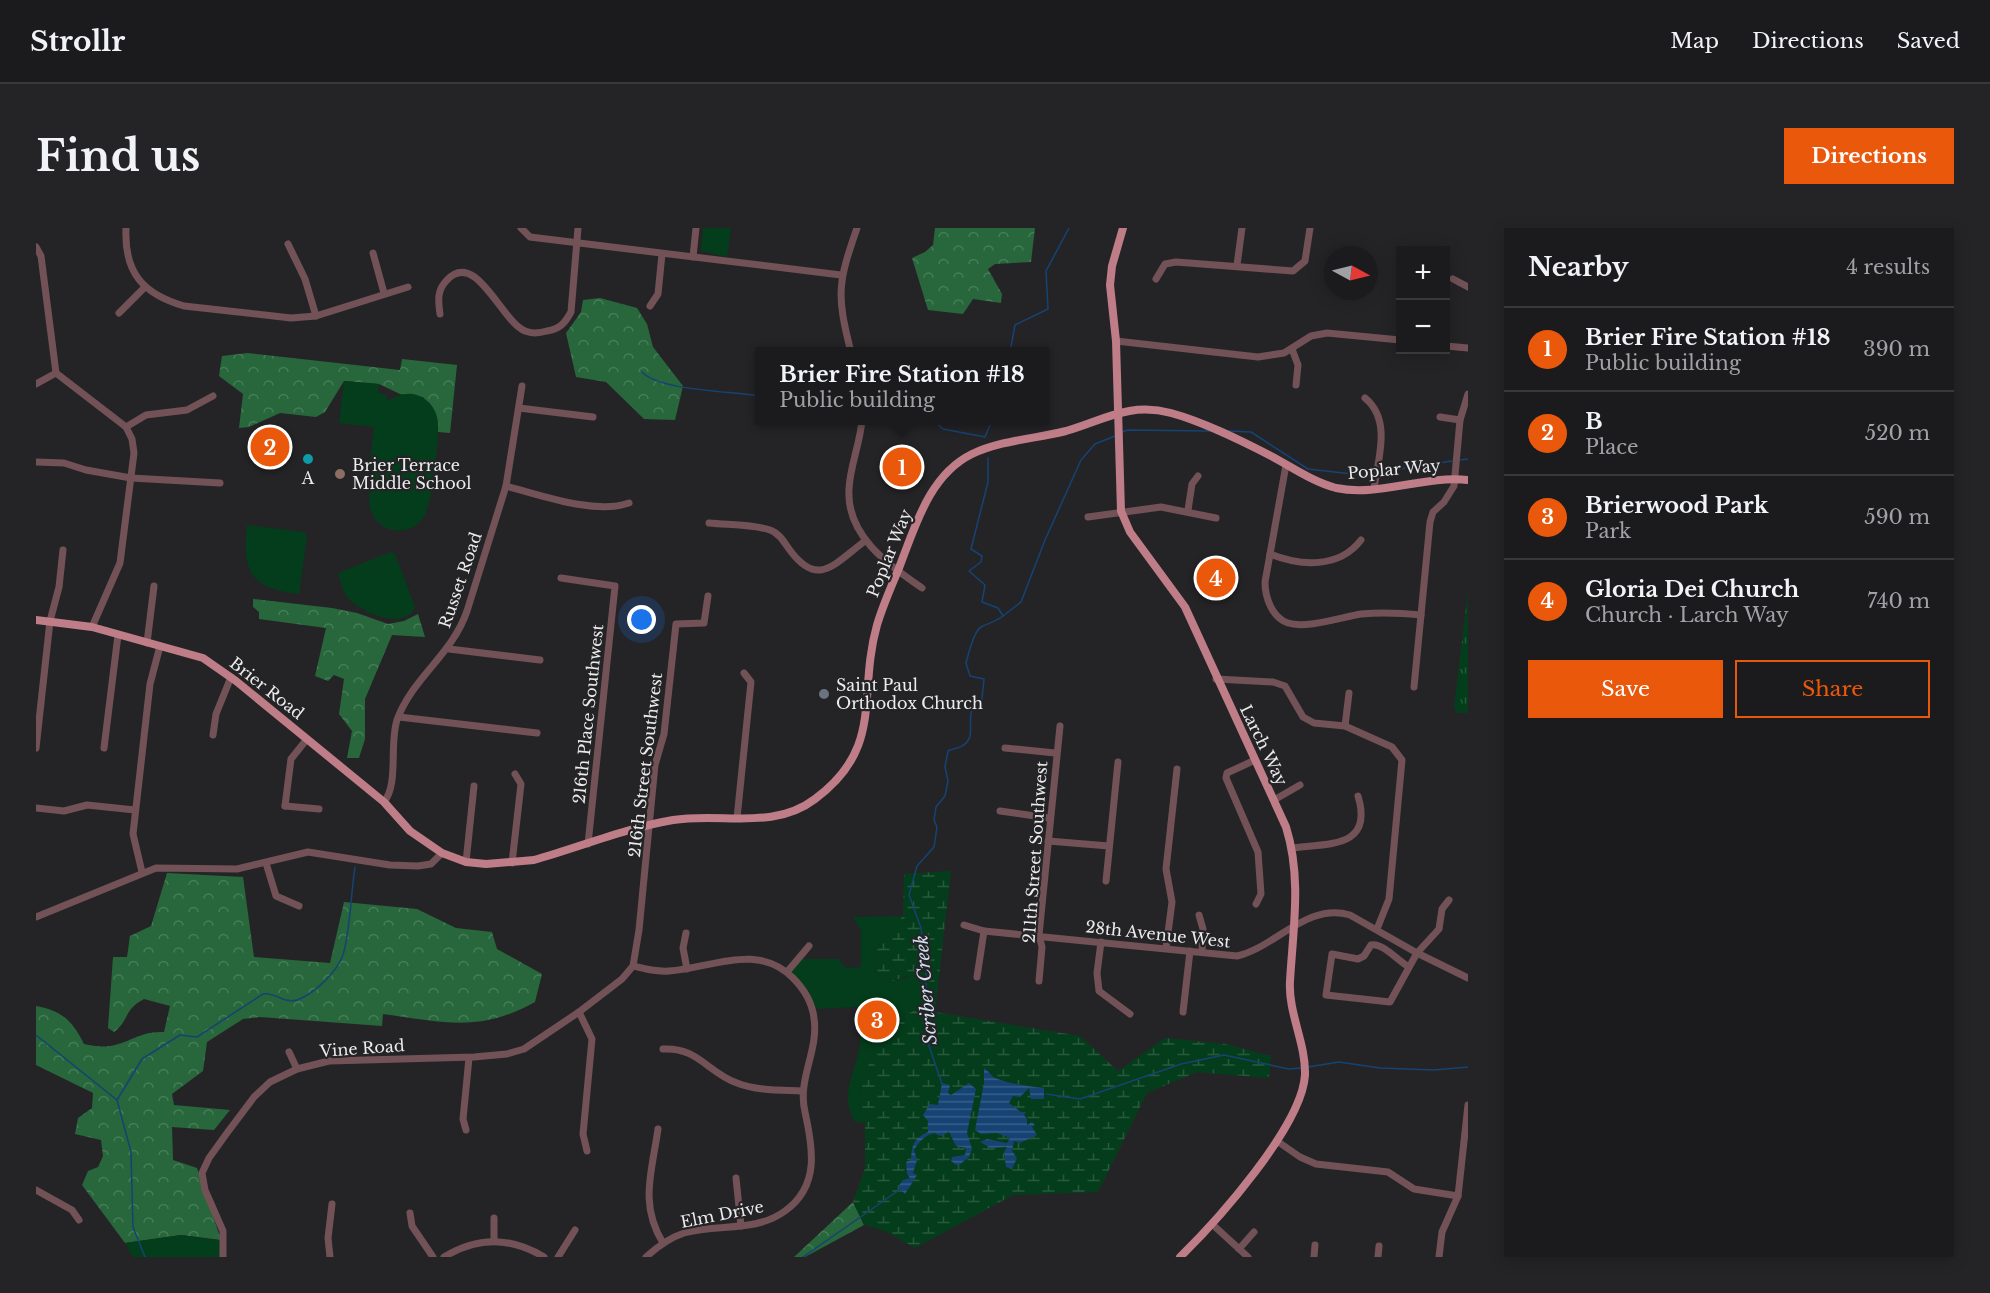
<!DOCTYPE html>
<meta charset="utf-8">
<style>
body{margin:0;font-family:"Libre Baskerville",serif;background:#242426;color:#f1f3f6}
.controls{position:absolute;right:18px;top:18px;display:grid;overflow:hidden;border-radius:0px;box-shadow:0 3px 15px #0003}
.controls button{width:54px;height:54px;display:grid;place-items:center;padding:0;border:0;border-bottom:2px solid #39393b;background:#1b1b1d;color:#f1f3f6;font:30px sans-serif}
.compass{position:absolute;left:1288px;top:18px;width:54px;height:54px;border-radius:50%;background:#1b1b1d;box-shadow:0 3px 15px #0003;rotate:97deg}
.you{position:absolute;left:606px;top:392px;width:21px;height:21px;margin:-15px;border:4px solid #fff;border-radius:50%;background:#1a73e8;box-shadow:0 0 0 9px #1a73e833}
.badge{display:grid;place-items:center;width:39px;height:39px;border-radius:50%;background:#ea580c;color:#fff;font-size:20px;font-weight:700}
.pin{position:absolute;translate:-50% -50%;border:3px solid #fff;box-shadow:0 2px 6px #0006}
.popup{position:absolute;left:719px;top:119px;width:294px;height:78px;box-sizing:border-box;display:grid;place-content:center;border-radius:0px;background:#1b1b1d;filter:drop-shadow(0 2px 4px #0005);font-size:20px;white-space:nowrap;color:#a0a1a4}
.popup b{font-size:22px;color:#f1f3f6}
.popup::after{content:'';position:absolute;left:50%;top:100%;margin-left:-12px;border:12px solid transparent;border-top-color:#1b1b1d}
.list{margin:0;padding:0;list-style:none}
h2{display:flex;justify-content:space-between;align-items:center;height:78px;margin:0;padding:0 24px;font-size:26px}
h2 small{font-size:20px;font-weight:400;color:#a0a1a4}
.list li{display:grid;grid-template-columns:39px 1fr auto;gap:18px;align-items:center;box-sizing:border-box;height:84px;padding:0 24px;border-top:2px solid #39393b}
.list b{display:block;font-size:22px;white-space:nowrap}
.list p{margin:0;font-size:20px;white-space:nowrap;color:#a0a1a4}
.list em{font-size:20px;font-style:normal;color:#a0a1a4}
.actions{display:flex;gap:12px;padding:18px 24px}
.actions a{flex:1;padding:14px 0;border:2px solid #ea580c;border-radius:0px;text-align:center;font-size:21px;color:#ea580c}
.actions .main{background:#ea580c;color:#fff}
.map{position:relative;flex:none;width:1432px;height:1029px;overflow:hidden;border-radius:0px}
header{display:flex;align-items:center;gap:36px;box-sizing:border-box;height:84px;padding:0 30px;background:#1b1b1d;border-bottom:2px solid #39393b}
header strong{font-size:28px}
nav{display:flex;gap:33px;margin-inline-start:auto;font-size:21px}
.intro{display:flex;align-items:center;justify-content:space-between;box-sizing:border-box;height:144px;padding:0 36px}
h1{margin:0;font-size:42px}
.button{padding:15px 27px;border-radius:0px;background:#ea580c;color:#fff;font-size:21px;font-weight:700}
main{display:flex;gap:36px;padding:0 36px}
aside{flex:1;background:#1b1b1d;border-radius:0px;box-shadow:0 3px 15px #0003}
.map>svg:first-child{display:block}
.grass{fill:url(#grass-tufts)}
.forest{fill:url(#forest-crowns)}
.wetland{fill:url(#wetland-marsh)}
.park{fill:#043d1b}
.water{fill:url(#water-rules)}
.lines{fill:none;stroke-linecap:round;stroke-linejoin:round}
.stream{stroke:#154374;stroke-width:1.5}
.minor{stroke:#725257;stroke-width:7}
.major{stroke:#bf7d88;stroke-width:8}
.culture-dot{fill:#0f9aa8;stroke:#242427;stroke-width:2}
.education-dot{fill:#8d6e63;stroke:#242427;stroke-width:2}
.worship-dot{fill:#6b7280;stroke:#242427;stroke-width:2}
.labels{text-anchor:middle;stroke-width:4.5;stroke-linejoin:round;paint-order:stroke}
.poi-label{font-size:16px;fill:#ebebec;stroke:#242427;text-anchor:start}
.street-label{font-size:16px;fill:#ebebec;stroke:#242427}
.water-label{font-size:18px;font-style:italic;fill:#d3e0f0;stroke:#242427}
</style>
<header>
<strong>Strollr</strong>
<nav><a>Map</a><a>Directions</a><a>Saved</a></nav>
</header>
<div class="intro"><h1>Find us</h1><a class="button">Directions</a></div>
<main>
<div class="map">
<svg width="1432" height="1029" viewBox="0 0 1432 1029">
<defs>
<pattern id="grass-tufts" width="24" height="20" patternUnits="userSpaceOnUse" patternTransform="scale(1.5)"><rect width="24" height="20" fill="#043d1b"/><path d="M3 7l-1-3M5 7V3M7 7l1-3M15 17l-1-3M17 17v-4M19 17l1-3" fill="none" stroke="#29593c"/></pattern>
<pattern id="forest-crowns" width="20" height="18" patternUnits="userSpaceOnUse" patternTransform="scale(1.5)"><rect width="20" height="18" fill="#27673b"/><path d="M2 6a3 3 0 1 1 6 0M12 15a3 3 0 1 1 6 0" fill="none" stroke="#467d58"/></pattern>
<pattern id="wetland-marsh" width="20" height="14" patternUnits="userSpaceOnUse" patternTransform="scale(1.5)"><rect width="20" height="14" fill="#043d1b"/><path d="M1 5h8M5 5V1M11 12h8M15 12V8" fill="none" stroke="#29593c"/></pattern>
<pattern id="water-rules" width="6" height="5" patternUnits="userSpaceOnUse" patternTransform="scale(1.5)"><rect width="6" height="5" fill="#154374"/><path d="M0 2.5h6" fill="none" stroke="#375e88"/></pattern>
</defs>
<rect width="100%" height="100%" fill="#242427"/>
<polygon class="grass" points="1432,363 1432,485 1421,485 1418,479"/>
<g class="forest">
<polygon points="899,0 999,0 995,34 959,36 952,41 966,66 965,75 937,71 927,86 892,82 876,30 889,24 897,17"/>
<polygon points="564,70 601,80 611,96 617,119 647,158 639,192 608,191 570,154 540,149 530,105 545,84 547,72"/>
<polygon points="212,125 364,142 366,131 421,137 414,205 402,204 399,185 387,169 364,166 343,156 308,153 289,184 280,189 244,185 213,199 203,200 207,166 183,148 186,128"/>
<polygon points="217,371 296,380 321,385 352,396 368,393 382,386 389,409 356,407 329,471 329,511 323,530 311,530 316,503 303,486 308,451 298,447 292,453 279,448 290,400 223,391 223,384 217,379"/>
<path d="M131,645L207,649L218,729L294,735L308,674L381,681L420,700L456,704L461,721L506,746L499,774C444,805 406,794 347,786L346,798L224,789L207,791L171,814L167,843L136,866L138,877L194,882L178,902L136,899L137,932L161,940L185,1012L145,1007L89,1015L46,957L52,943L62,939L67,928L65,912L39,906L42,890L56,880L57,865L0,837V778C26,783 36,792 48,816C87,826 96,802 128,804L134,778L108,771C87,782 94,792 78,804L72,800L77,729H91L94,708L115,698Z"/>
<polygon points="817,974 828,997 769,1029 758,1029"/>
</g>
<path class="wetland" d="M915,643L899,784L1044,808L1082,843L1129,810L1189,816L1235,828L1233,850L1161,844L1111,865L1062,964L977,967L879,1020L849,1003L828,997L817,974L829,940V895L824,874L825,856L846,802L855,793L884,780L886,757L872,747L855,754C818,739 851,704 867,688L868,646Z"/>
<g class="park">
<polygon points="667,0 695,0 691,29 665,23"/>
<path d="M308,153L343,156L342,165L349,166L352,173C363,165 378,162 390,172C397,177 402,187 402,196C403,212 396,279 387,290C374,309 343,306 335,283C331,272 335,258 336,247L333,246L338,199L303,195Z"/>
<path d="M211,297L268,304L271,308L263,366C214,360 206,344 211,297Z"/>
<path d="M355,324L359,326L379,379C369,404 325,384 313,371C306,364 305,353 302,345Z"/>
<path d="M867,688C851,704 818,739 855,754L877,747L886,757L884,780L855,793L846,802L825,856L824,874L829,895L819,894C804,869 817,848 823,822C826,809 823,793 823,779L776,781L774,773L751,744L763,731H802L810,740L825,739V702L817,689Z"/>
<polygon points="145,1007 188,1013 187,1029 97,1029 89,1015"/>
</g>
<g class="water">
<path d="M948,840C953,843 954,847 959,850C974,856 991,858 1008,860V871H995L993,860L984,869L977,868L973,875L985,884H990L988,887L991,891V897L996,894L999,897L996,899L1001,907L984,915L978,913L976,923L981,930L976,941L970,939L968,924L971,919L955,920L944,914L951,911L971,915L974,910L961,905L945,906L939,902L948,855Z"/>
<path d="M906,855L914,857L912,865L915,867L933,855L940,861L931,905L936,921L933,929L922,938L915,933L916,929L929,927L930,920L920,918L913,904L905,908L898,905C889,907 883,914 878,922L881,932L877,945L881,947L869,966L862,959L867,952L874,950L871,946L870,934L875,932C876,917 877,911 892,904V893L887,887L894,876L902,877Z"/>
</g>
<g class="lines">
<g class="stream">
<polyline points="974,124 979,97 1012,81 1010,43 1033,0"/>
<path d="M606,144C624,163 695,163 724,168"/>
<polyline points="897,192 907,201 949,209 956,192"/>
<polyline points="1193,203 1215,204 1272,241 1325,247 1339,245"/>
<polyline points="1086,204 1092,202 1174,203"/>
<polyline points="1424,232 1432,231"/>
<polyline points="1344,244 1416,233"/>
<polyline points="967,388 985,374 1009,312 1045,232 1059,216 1079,208"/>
<polyline points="0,807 81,872 95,924 97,999 109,1029"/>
<polyline points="1272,839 1303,834 1344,840 1398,842 1432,839"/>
<path d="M906,856L891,812L890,741L885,700L873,667L881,638L898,619L901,599L898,592L900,579L909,568L912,553L909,539L912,523C917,520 922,521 926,518C945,508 923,484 946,471L948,451L934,448L930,435C932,427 938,403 945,399C953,395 959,394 967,388L962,380L946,374L949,357L933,343L945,334L946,328L935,321L952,254V230"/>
<polyline points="1010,866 1044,871 1145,836 1188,827 1253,841 1264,840"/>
<path d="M81,872L106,831L144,807L161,809L227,766C240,764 247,776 261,772C278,766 301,744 307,727C314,704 315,665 319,639"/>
<polyline points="767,1029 866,960"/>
</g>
<g class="minor">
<path d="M90,0C88,45 107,66 148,78L255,90L280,88L372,59"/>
<polyline points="485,0 494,9 805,47"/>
<polyline points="252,16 269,51 280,88"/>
<polyline points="0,19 5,28 20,145 90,199 96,211 98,225 84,335 56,399"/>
<polyline points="337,25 348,65"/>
<polyline points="657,29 660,0"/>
<polyline points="1201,37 1206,0"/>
<polyline points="1120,51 1129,36 1140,34 1257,43 1269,33 1274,0"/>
<polyline points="1417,51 1432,59"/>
<polyline points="614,78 622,66 626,26"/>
<polyline points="83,85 108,60"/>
<path d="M404,86C402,72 401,62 411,52C440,21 465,93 489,103C496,106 504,105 511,103C524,101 529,95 535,84L542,0"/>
<polyline points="1080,113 1222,129 1248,125 1275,108 1291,105 1364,112"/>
<polyline points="1410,118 1432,120"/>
<polyline points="1256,121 1262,137 1260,157"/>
<path d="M815,124C800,66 802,55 821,0"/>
<polyline points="0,156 20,145"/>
<path d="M1329,170C1356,192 1342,231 1338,260"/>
<polyline points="483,180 557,189"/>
<polyline points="1404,189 1424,192"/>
<path d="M826,192C824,216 814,238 813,261C810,308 853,337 886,360"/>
<polyline points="90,199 110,187 151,182 177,168"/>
<polyline points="0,234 28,235 50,242 95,250 184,255"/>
<path d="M1250,237L1229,354C1229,369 1236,390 1252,395C1270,401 1306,389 1325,386C1346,384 1365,385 1385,387"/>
<path d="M470,258C505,267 559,287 593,275"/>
<polyline points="1152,282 1156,256 1162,248"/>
<polyline points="1052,289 1125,279 1180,290"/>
<path d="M673,295C692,297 716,296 734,302C743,305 748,314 753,321C782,361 798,336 829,313"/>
<path d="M1234,326C1264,338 1303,341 1325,312"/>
<polyline points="525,350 579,358 552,616"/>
<polyline points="111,415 118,358"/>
<polyline points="413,421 504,432"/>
<polyline points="1180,451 1237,454 1249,458 1267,489 1278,495 1309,498 1356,519 1366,532 1353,671 1341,701"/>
<polyline points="1378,459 1394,294 1397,284 1408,274 1418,258 1424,192 1432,166"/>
<polyline points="363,489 501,505"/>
<polyline points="1309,498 1313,465"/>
<polyline points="177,507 180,486 195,449"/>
<polyline points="0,520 14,393 23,359 27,322"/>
<polyline points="68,520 82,407"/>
<polyline points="969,520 1019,525"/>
<polyline points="1219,532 1191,545 1190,550 1222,624 1225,666 1220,676"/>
<polyline points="1238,572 1264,557"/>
<path d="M348,574C363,555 353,517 361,492C376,450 416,427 431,383L470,258L486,158"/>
<polyline points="249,578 255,531 271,511"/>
<polyline points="249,578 283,581"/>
<polyline points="0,580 28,583 51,577 99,582"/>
<polyline points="964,583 1013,590"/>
<polyline points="701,590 715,454 708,445"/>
<polyline points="1012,613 1073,618"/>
<path d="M1256,620C1291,615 1338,621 1322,568"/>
<polyline points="430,634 438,558"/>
<polyline points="230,635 240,668 263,678"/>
<polyline points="476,635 485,556 479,546"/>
<polyline points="106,644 97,606 114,456 124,418"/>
<polyline points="1070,653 1082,534"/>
<polyline points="1163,687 1167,701 1166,724"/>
<polyline points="0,689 120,640 201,641 272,624 354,637 382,638 395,636 406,625"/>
<path d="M928,697L948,703L1201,728C1240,719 1271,674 1314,687L1381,725L1432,750"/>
<polyline points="650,705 647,720 651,741"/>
<polyline points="1065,714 1061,745 1063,763 1094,786"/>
<polyline points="1130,720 1136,674 1130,641 1141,541"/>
<path d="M597,738C609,741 620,744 633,743C676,740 721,714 757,750C769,762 776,774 778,790C783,823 761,851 769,884C777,920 784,958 749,983C719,1005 682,995 648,1005C633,1010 621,1019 610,1029"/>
<path d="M1373,739C1362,733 1346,714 1335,717L1328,728L1322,731L1296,726L1290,767L1354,774L1381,725L1403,701L1406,681L1413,672"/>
<polyline points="751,744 773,718"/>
<polyline points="941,749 948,703"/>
<polyline points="1003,753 1006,719 1003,707 1024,498"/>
<polyline points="543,784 556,811 547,906 551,923"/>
<polyline points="1147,784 1154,723"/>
<path d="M627,821C662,819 672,845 701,855C721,863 746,862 766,863"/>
<polyline points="253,824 261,841"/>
<path d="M622,901C616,944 603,976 627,1015"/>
<polyline points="430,902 427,891 433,830"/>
<polyline points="1241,913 1264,929 1280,936 1352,944 1378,961 1422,968"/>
<polyline points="700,950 705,998"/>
<polyline points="0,962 36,982 43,992"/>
<polyline points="374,985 376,998 397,1029"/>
<polyline points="1176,996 1212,1029"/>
<polyline points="458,1012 458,990"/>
<polyline points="1203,1021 1218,1004"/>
<polyline points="187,1029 187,1003 169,962 166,945 173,930 191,905 218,869 234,854 261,841 293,833 438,829 471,826 488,821 543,784 586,751 597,738 603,702 619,537 628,506 640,396 668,395 672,368"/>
<polyline points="294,1029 292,1010 296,976"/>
<path d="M408,1029C442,1008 475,1009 508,1029"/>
<polyline points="522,1029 539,1002"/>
<polyline points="1278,1029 1279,1017"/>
<polyline points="1342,1029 1343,1018"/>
<polyline points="1403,1029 1406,1004 1422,968 1432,877"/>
</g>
<g class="major">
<path d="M1087,0L1076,38L1074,57L1080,113L1085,283L1094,304L1149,379L1250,599C1266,650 1257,701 1254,753C1252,785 1270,815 1269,847C1266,898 1181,993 1144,1029"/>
<path d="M0,392L56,399L167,430L200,453L348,574L374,603L406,625L430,634L450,636L498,632C544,619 590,600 637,592C685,584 737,603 779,571C849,519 821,468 841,397C847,377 855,359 863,340C879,299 893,247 936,226C966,212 998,211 1030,203C1068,192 1093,174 1135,185C1168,194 1204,212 1235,228C1256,239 1277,254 1300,260C1343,269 1388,247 1432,252"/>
</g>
</g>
<circle class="culture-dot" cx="272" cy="231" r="6"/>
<circle class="education-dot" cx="304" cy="246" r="6"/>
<circle class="worship-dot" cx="788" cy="466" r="6"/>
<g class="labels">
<g class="poi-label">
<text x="316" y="243">Brier Terrace<tspan x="316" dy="18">Middle School</tspan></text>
<text x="272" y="256" text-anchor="middle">A</text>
<text x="800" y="463">Saint Paul<tspan x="800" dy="18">Orthodox Church</tspan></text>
</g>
<g class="street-label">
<text transform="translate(1358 241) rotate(-5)" y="6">Poplar Way</text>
<text transform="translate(853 325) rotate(-68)" y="6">Poplar Way</text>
<text transform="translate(424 352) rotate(-71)" y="6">Russet Road</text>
<text transform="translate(231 460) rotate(38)" y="6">Brier Road</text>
<text transform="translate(552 486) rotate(-84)" y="6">216th Place Southwest</text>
<text transform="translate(1228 517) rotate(64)" y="6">Larch Way</text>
<text transform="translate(609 537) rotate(-83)" y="6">216th Street Southwest</text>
<text transform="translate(999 624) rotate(-86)" y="6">211th Street Southwest</text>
<text transform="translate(1122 706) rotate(6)" y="6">28th Avenue West</text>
<text transform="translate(326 820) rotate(-4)" y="6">Vine Road</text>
<text transform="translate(686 986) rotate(-11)" y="6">Elm Drive</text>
</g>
<g class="water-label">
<text transform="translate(890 762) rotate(-95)" y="6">Scriber Creek</text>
</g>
</g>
</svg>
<div class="controls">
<button>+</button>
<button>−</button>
</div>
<svg class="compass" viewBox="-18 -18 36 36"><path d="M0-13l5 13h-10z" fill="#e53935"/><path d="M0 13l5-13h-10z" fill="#a0a1a4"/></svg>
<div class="you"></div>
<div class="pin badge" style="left:866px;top:239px">1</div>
<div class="popup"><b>Brier Fire Station #18</b>Public building</div>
<div class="pin badge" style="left:234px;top:219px">2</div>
<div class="pin badge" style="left:841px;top:792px">3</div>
<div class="pin badge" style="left:1180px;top:350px">4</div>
</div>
<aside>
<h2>Nearby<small>4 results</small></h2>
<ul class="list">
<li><span class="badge">1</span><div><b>Brier Fire Station #18</b><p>Public building</p></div><em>390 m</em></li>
<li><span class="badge">2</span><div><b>B</b><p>Place</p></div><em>520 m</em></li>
<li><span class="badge">3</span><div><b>Brierwood Park</b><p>Park</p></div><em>590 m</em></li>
<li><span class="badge">4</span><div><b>Gloria Dei Church</b><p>Church · Larch Way</p></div><em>740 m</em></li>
</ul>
<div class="actions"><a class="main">Save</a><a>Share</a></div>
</aside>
</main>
